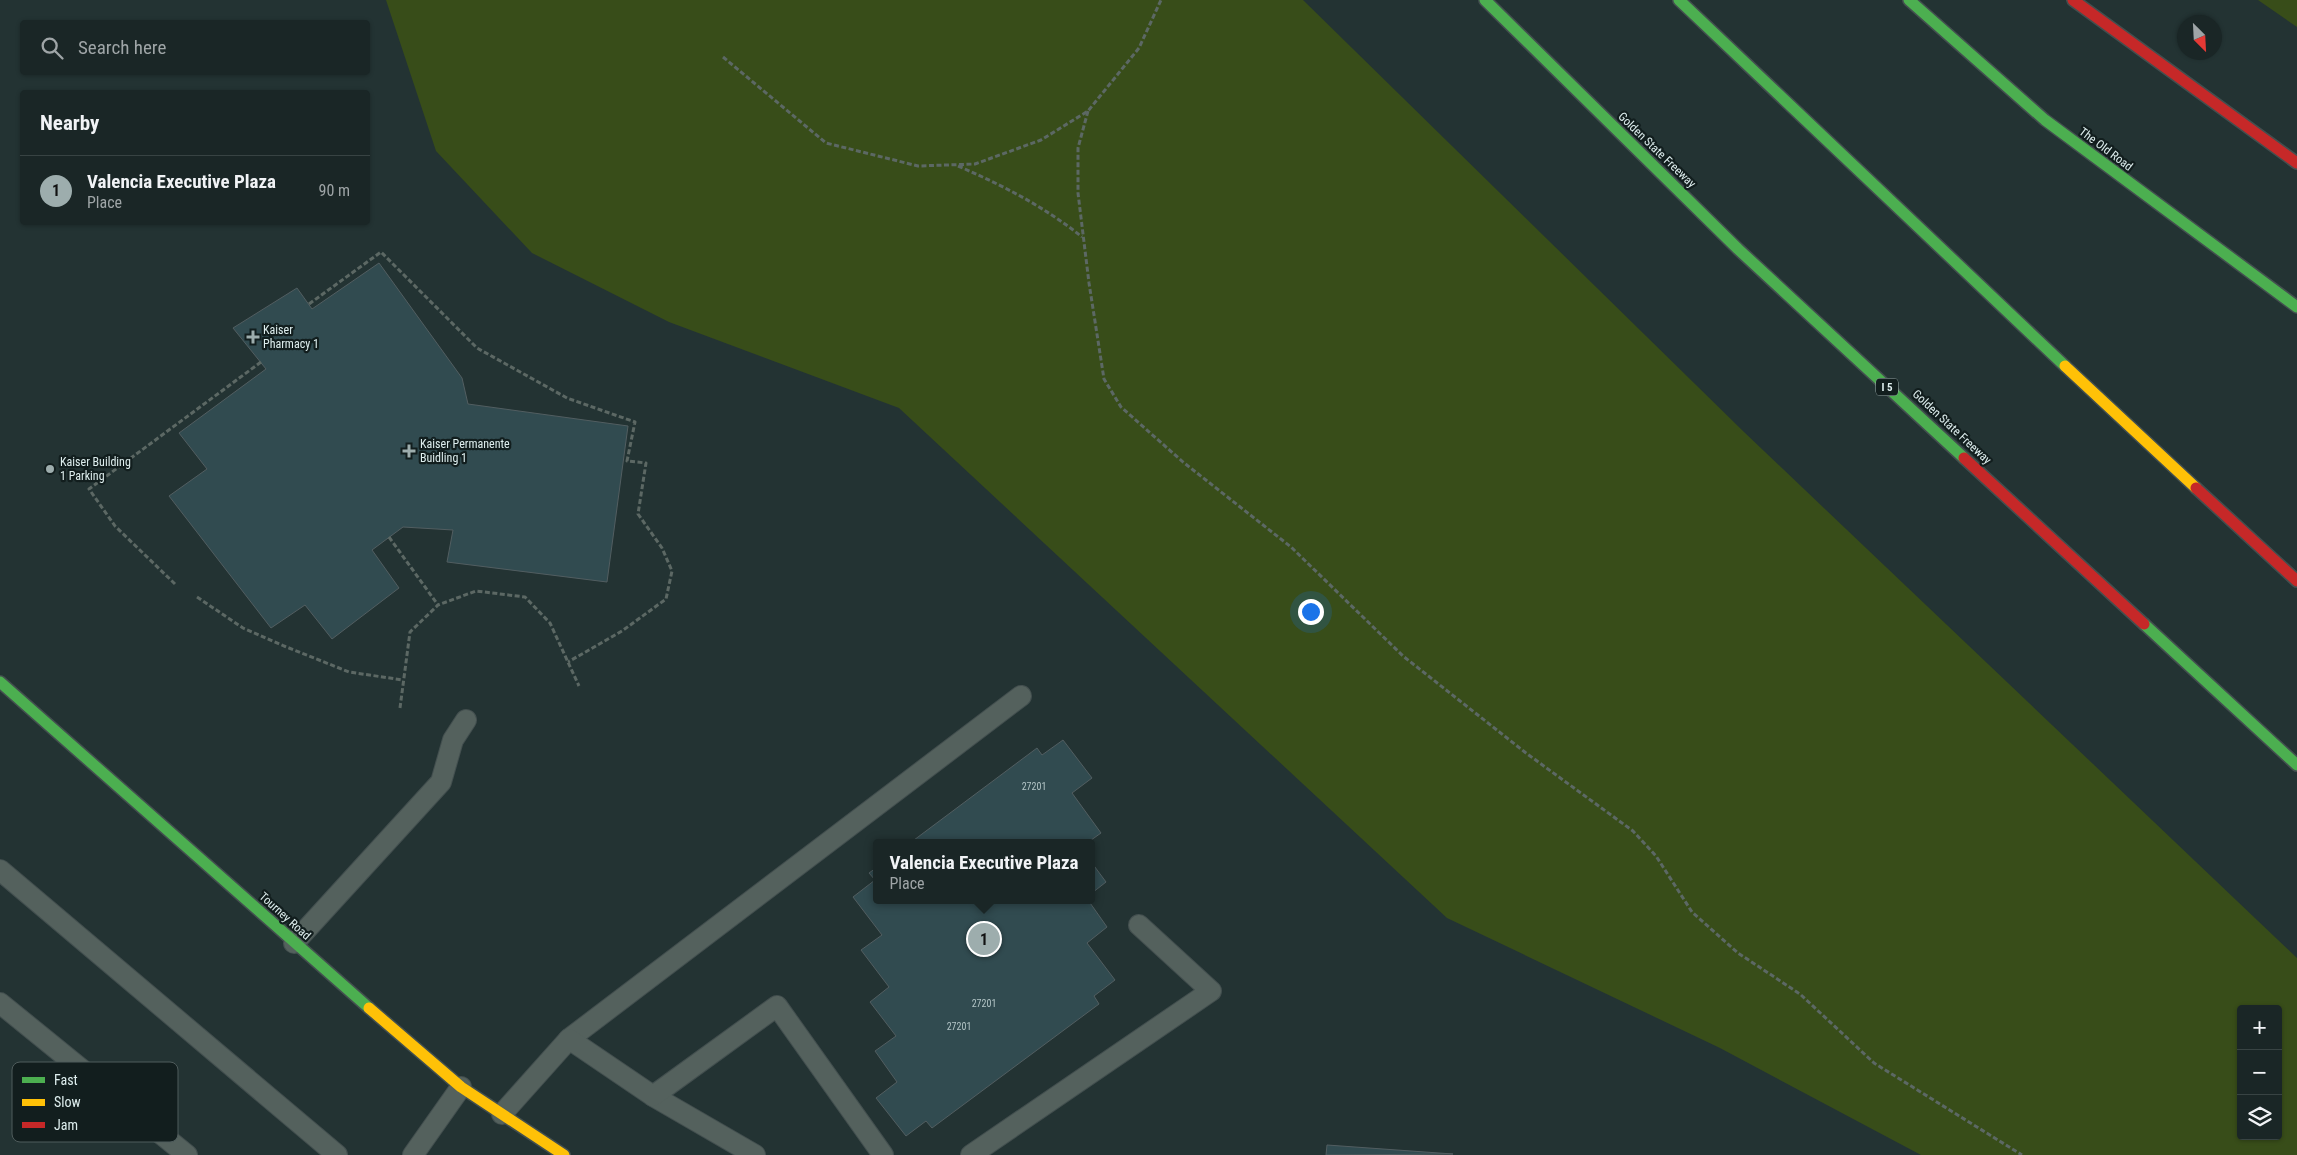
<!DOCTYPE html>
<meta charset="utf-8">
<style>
body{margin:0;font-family:"Roboto Condensed",sans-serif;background:#232e2e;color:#f1f3f6}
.controls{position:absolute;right:15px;bottom:15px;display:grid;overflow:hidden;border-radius:5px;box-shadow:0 1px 4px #0004}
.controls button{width:45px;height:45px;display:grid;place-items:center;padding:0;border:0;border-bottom:1px solid #384343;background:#1a2626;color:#f1f3f6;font:25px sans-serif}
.compass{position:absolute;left:2177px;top:15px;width:45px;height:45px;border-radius:50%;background:#1a2626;box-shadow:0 1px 4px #0004;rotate:156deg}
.you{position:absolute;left:1310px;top:611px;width:18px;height:18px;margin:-12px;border:4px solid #fff;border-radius:50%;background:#1a73e8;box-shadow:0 0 0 8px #1a73e833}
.badge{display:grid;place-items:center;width:32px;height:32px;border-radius:50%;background:#9dadad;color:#111;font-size:16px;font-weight:700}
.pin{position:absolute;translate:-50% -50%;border:2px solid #fff;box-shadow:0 1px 5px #0006}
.popup{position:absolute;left:873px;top:839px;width:222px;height:65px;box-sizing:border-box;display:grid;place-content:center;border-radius:5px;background:#1a2626;filter:drop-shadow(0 1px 4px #0005);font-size:16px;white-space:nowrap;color:#9fa5a7}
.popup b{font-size:19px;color:#f1f3f6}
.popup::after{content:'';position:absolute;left:50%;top:100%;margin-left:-10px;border:10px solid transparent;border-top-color:#1a2626}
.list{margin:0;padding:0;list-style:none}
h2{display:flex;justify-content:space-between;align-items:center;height:65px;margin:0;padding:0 20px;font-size:21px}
h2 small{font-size:16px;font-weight:400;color:#9fa5a7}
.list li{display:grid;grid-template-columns:32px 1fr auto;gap:15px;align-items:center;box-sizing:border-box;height:70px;padding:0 20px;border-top:1px solid #384343}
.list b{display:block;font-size:19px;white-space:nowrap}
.list p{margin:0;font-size:16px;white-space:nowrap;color:#9fa5a7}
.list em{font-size:16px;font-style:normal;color:#9fa5a7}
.icon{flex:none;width:28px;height:28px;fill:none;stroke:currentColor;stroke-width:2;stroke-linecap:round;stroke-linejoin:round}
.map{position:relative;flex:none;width:2297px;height:1155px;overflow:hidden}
.search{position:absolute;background:#1a2626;box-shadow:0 1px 4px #0004;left:20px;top:20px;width:350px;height:55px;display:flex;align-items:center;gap:12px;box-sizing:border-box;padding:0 18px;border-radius:5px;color:#9fa5a7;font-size:19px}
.panel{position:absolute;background:#1a2626;box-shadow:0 1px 4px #0004;left:20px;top:90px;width:350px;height:135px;border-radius:5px}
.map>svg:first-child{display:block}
.green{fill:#384d19;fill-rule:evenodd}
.building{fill:#314b50;stroke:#525e61}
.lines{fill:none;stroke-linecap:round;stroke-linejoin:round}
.lane-casing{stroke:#434f4f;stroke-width:22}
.fast-casing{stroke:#434f4f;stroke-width:14}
.slow-casing{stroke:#434f4f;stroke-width:14}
.jam-casing{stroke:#434f4f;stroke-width:14}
.path{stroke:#5c6864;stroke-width:3;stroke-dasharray:5 2.5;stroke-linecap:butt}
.lane{stroke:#54615d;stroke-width:20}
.fast{stroke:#4caf50;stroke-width:11}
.slow{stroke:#ffc107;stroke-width:11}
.jam{stroke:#c62828;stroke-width:11}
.poi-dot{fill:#9dadad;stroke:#121e1e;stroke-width:2}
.labels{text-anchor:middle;stroke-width:4.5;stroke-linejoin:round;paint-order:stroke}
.number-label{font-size:10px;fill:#b3c5c6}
.shield{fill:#121e1e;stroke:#a1b0b0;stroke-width:1}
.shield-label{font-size:11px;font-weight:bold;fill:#deeeee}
.street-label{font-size:12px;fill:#deeeee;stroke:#121e1e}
.poi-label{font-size:12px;fill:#deeeee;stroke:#121e1e;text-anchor:start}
.key{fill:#121e1e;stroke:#4f5c5c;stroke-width:1}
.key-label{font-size:14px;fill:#deeeee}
</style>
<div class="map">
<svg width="2297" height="1155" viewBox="0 0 2297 1155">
<rect width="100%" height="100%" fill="#233333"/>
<g class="green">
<path d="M386,0H1303L1744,432L2297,958V1155H1921L1720,1048L1447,918L899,408L669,322L532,253L436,151ZM2241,1009H2278V1136H2241Z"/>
<polygon points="2258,0 2297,0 2297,27"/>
</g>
<g class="building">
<polygon points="379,263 462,378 468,404 628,426 607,582 447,562 453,530 403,527 372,550 399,588 332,639 305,605 271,628 169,496 207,469 179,433 266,369 233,328 297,288 312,309"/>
<polygon points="1063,740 1092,778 1072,793 1101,833 1087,843 910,843 1037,748 1042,755"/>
<polygon points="1092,863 1106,882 1092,893"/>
<polygon points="876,868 876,900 1088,900 1107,927 1087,943 1115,980 1094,996 1099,1004 932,1128 926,1121 906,1136 876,1098 897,1082 875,1051 896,1036 870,1002 889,987 861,950 882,935 853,897 875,880 869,873"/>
<polygon points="1327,1145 1453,1154 1326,1155"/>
</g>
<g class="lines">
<g class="lane-casing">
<g id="lane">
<polyline points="0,870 337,1155"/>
<polyline points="294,943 441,782 453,740 466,720"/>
<polyline points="0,1003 187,1155"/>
<polyline points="569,1039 1021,696"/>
<polyline points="653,1096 755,1155"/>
<polyline points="502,1114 569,1039 653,1096 777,1006 883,1155"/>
<polyline points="413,1155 461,1087"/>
<polyline points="971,1155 1211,991 1139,925"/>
</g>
</g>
<g class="fast-casing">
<g id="fast">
<polyline points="1485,0 1738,249 1964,458"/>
<polyline points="1679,0 2065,366"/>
<polyline points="1909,0 2045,120 2297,307"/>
<polyline points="2144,624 2297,765"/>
<polyline points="0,682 369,1008"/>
</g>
</g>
<g class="slow-casing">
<g id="slow">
<polyline points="2065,366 2196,488"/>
<polyline points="369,1008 461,1087 564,1155"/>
</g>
</g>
<g class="jam-casing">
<g id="jam">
<polyline points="2073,0 2297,163"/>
<polyline points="1964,458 2144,624"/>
<polyline points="2196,488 2297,581"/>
</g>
</g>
<g class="path">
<polyline points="723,57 826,143 918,166 975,164 1041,140 1088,111 1139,48 1161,0"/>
<polyline points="1088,111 1078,148 1078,193 1089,283 1104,379 1121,407 1183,462 1291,547 1403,656 1526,753 1633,831 1656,856 1692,912 1738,953 1800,994 1874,1063 2022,1155"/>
<path d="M958,166C1002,185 1045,207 1082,237"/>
<polyline points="309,304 381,252 477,348 567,398 635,422 627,461 646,463 638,514 662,548 672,571 666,599 622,631 568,662"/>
<polyline points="389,537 438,605"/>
<polyline points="175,584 115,526 89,489 261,362"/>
<polyline points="197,597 243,628 284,646 349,672 403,680"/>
<polyline points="400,708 410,632 438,605 476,591 525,597 550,623 579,686"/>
</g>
<use href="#lane" class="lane"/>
<use href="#fast" class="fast"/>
<use href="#slow" class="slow"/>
<use href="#jam" class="jam"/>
</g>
<g class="poi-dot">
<path d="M250.5 329.5h5v5h5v5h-5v5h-5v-5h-5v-5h5z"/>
<path d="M406.5 443.5h5v5h5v5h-5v5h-5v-5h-5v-5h5z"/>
<circle cx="50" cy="469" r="5"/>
</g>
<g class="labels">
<g class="number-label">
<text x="1034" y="790">27201</text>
<text x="984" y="1007">27201</text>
<text x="959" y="1030">27201</text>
</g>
<rect class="shield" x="1876" y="378.5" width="22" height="17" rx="4"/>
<g class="shield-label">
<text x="1887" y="391">I 5</text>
</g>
<g class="street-label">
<text transform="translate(2106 149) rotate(37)" y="4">The Old Road</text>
<text transform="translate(1657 150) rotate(44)" y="4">Golden State Freeway</text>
<text transform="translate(1952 427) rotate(43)" y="4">Golden State Freeway</text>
<text transform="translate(285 916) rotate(42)" y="4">Tourney Road</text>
</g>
<g class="poi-label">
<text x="263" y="334">Kaiser<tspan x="263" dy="14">Pharmacy 1</tspan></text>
<text x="420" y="448">Kaiser Permanente<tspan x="420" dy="14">Buidling 1</tspan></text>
<text x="60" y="466">Kaiser Building<tspan x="60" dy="14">1 Parking</tspan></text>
</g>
</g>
<rect x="12" y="1062" width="166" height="80" rx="8" class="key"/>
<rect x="22" y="1077" width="23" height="6" fill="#4caf50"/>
<rect x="22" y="1099" width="23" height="7" fill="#ffc107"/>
<rect x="22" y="1122" width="23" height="6" fill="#c62828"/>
<g class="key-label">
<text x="54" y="1085">Fast</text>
<text x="54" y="1107">Slow</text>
<text x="54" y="1130">Jam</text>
</g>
</svg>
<div class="controls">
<button>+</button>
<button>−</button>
<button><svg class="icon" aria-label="layers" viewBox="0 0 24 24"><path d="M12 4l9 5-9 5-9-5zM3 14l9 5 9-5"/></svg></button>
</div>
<svg class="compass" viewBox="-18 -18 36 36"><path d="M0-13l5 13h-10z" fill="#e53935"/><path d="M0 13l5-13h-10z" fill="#9fa5a7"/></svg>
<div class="you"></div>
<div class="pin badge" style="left:984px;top:939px">1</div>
<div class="popup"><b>Valencia Executive Plaza</b>Place</div>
<div class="search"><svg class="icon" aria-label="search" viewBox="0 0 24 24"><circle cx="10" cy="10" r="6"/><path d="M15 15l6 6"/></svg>Search here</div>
<section class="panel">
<h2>Nearby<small></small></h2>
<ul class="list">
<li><span class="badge">1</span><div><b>Valencia Executive Plaza</b><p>Place</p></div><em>90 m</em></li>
</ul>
</section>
</div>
